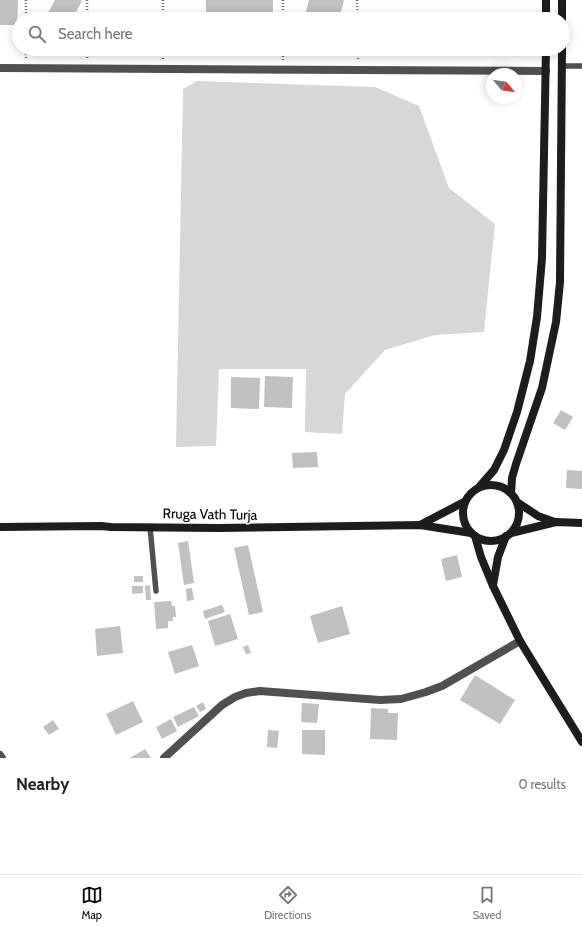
<!DOCTYPE html>
<style>
body{margin:0;font-family:Cabin,sans-serif;background:#f6f6f6;color:#222}
.compass{position:absolute;left:486px;top:68px;width:36px;height:36px;border-radius:50%;background:#fff;box-shadow:0 2px 10px #0003;rotate:119deg}
.list{margin:0;padding:0;list-style:none}
h2{display:flex;justify-content:space-between;align-items:center;height:52px;margin:0;padding:0 16px;font-size:17px}
h2 small{font-size:13px;font-weight:400;color:#767676}
.icon{flex:none;width:22px;height:22px;fill:none;stroke:currentColor;stroke-width:2;stroke-linecap:round;stroke-linejoin:round}
.map{position:relative;flex:none;width:582px;height:758px;overflow:hidden}
.search{position:absolute;background:#fff;box-shadow:0 2px 10px #0003;left:12px;right:12px;top:12px;height:44px;display:flex;align-items:center;gap:10px;box-sizing:border-box;padding:0 14px;border-radius:22px;color:#767676;font-size:15px}
.sheet{height:116px;background:#fff}
nav{display:flex;justify-content:space-around;align-items:center;box-sizing:border-box;height:56px;border-top:1px solid #e0e0e0;background:#fff;font-size:11px;color:#767676}
nav a{display:grid;justify-items:center;gap:2px}
nav .on{color:#000}
.map>svg:first-child{display:block}
.green{fill:#d7d7d7}
.building{fill:#c0c0c0}
.lines{fill:none;stroke-linecap:round;stroke-linejoin:round}
.path{stroke:#727272;stroke-width:2.5;stroke-dasharray:1 2;stroke-linecap:butt}
.lane{stroke:#505050;stroke-width:5.5}
.street{stroke:#505050;stroke-width:8}
.secondary{stroke:#1d1d1d;stroke-width:8}
.labels{text-anchor:middle;stroke-width:3;stroke-linejoin:round;paint-order:stroke}
.street-label{font-size:14px;fill:#000;stroke:#fff}
</style>
<div class="map">
<svg width="582" height="758" viewBox="0 0 582 758">
<rect width="100%" height="100%" fill="#fff"/>
<polygon class="green" points="197,81 375,87 419,106 449,188 495,224 484,332 435,335 385,350 345,394 342,434 305,432 306,369 219,369 216,446 176,447 183,89"/>
<g class="building">
<polygon points="0,0 18,0 17,25 0,25"/>
<polygon points="55,0 80,0 82,1 72,19 45,19"/>
<rect x="206" y="0" width="67" height="19"/>
<polygon points="309,0 344,0 339,19 304,19"/>
<polygon points="265,376 293,377 292,408 264,407"/>
<polygon points="231,377 260,378 259,409 231,408"/>
<polygon points="561,410 573,417 565,430 553,423"/>
<polygon points="317,452 318,467 293,468 292,453"/>
<polygon points="567,470 582,471 582,489 566,488"/>
<polygon points="188,541 194,583 184,585 178,543"/>
<polygon points="248,545 263,612 249,615 234,548"/>
<polygon points="457,555 462,577 446,581 441,559"/>
<rect x="134" y="576" width="9" height="6"/>
<polygon points="150,585 151,600 146,600 145,586"/>
<polygon points="132,586 143,586 143,593 132,594"/>
<polygon points="192,588 194,600 187,601 186,589"/>
<polygon points="171,601 172,606 175,606 176,617 173,617 173,621 168,621 168,628 156,629 154,602"/>
<polygon points="222,605 225,612 205,619 203,611"/>
<polygon points="342,606 350,634 318,643 310,616"/>
<polygon points="230,614 238,639 215,646 208,621"/>
<polygon points="120,626 123,653 97,656 95,629"/>
<polygon points="192,645 199,666 175,674 168,652"/>
<polygon points="248,645 251,653 246,654 243,647"/>
<polygon points="475,675 515,700 500,724 460,700"/>
<polygon points="133,701 143,722 116,735 106,714"/>
<polygon points="203,702 206,709 200,712 196,706"/>
<polygon points="302,703 319,704 317,723 301,722"/>
<polygon points="194,707 199,716 178,727 173,717"/>
<polygon points="371,708 388,709 388,713 398,713 397,740 370,739"/>
<polygon points="171,719 177,731 162,739 156,727"/>
<polygon points="53,720 59,729 49,735 43,727"/>
<polygon points="268,730 279,731 277,748 267,747"/>
<polygon points="302,730 325,730 325,755 302,754"/>
<polygon points="145,749 151,758 130,758"/>
</g>
<g class="lines">
<g class="path">
<polyline points="163,0 163,19"/>
<polyline points="357,0 358,19"/>
<polyline points="26,19 26,0"/>
<polyline points="87,19 87,0"/>
<polyline points="283,19 283,0"/>
<polyline points="163,49 163,60"/>
<polyline points="358,49 358,60"/>
<polyline points="26,58 26,49"/>
<polyline points="87,58 87,49"/>
<polyline points="283,60 283,49"/>
</g>
<g class="lane">
<polyline points="563,66 582,66"/>
<polyline points="150,527 156,591"/>
</g>
<g class="street">
<polyline points="0,68 546,71"/>
<polyline points="0,755 2,758"/>
<polyline points="164,758 222,705 235,697 246,693 260,691 380,700 401,699 426,692 442,686 520,641"/>
</g>
<g class="secondary">
<polyline points="546,0 546,19"/>
<polyline points="562,0 562,19"/>
<circle cx="491" cy="513" r="28"/>
<polyline points="480,486 494,470 504,450 517,412 530,361 537,317 542,258 546,49"/>
<polyline points="511,493 512,478 516,464 542,388 556,322 560,282 562,49"/>
<polyline points="517,502 538,516 555,522"/>
<polyline points="420,525 464,502"/>
<polyline points="0,527 101,526 111,527 218,528 420,525 471,533"/>
<polyline points="511,533 556,522 582,523"/>
<polyline points="475,536 481,557 493,586 520,641 582,742"/>
<polyline points="493,585 498,557 506,536"/>
</g>
</g>
<g class="labels">
<g class="street-label">
<text transform="translate(210 514) rotate(1)" y="5">Rruga Vath Turja</text>
</g>
</g>
</svg>
<svg class="compass" viewBox="-18 -18 36 36"><path d="M0-13l5 13h-10z" fill="#e53935"/><path d="M0 13l5-13h-10z" fill="#767676"/></svg>
<div class="search"><svg class="icon" aria-label="search" viewBox="0 0 24 24"><circle cx="10" cy="10" r="6"/><path d="M15 15l6 6"/></svg>Search here</div>
</div>
<section class="sheet">
<h2>Nearby<small>0 results</small></h2>
<ul class="list">
</ul>
</section>
<nav>
<a class="on"><svg class="icon" aria-label="map" viewBox="0 0 24 24"><path d="M3 6l6-2 6 2 6-2v14l-6 2-6-2-6 2zM9 4v14M15 6v14"/></svg>Map</a>
<a><svg class="icon" aria-label="directions" viewBox="0 0 24 24"><path d="M12 3l9 9-9 9-9-9zM9 14v-3h6M13 9l2 2-2 2"/></svg>Directions</a>
<a><svg class="icon" aria-label="saved" viewBox="0 0 24 24"><path d="M7 4h10v16l-5-4-5 4z"/></svg>Saved</a>
</nav>
